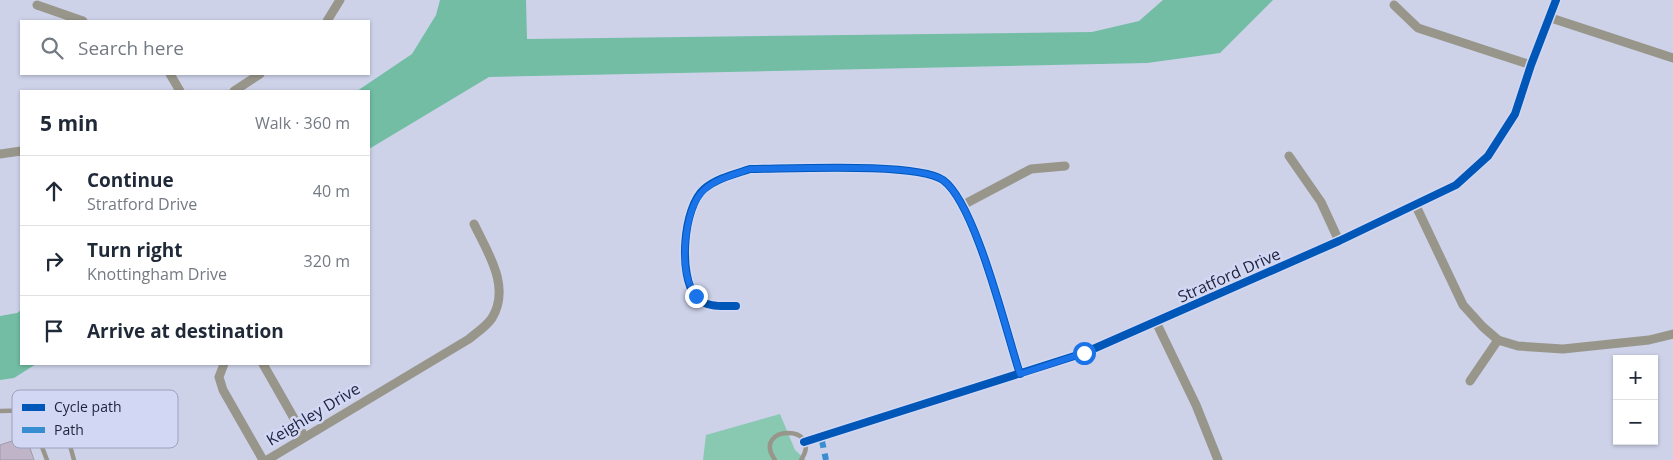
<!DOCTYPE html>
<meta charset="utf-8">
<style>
body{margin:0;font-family:"Open Sans",sans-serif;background:#f2f2f3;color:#1f2937}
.controls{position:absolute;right:15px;bottom:15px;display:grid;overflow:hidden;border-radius:0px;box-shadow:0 1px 4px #0004}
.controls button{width:45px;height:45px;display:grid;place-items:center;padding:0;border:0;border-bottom:1px solid #e0e1e3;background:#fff;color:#1f2937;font:25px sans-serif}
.stop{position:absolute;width:15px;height:15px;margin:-11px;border:4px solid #1a73e8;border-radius:50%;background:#fff}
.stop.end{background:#1a73e8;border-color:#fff;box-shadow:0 1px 5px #0008}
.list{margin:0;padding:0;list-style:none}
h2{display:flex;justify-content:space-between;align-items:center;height:65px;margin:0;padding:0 20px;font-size:21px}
h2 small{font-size:16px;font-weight:400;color:#747a83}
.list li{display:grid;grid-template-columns:32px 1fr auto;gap:15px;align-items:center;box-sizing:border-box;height:70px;padding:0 20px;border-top:1px solid #e0e1e3}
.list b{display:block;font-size:19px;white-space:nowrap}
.list p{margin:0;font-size:16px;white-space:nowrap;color:#747a83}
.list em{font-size:16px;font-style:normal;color:#747a83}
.icon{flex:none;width:28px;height:28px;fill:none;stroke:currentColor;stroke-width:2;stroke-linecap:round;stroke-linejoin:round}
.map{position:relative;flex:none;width:1673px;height:460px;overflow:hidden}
.search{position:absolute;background:#fff;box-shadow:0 1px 4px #0004;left:20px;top:20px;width:350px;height:55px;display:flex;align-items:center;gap:12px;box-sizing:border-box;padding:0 18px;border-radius:0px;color:#747a83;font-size:19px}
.panel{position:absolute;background:#fff;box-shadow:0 1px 4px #0004;left:20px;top:90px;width:350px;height:275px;border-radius:0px}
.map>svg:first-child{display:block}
.green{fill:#89c9b1}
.forest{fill:#72bda4}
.building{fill:#bfb4c8;stroke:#a298ab}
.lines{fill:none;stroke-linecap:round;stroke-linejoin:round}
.service{stroke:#98968b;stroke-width:4.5}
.minor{stroke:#98968b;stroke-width:9}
.quiet{stroke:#388ed0;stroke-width:6;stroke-dasharray:12 6;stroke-linecap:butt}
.cycleway-casing{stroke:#d2d8f4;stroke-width:11}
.cycleway{stroke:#0057b8;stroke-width:8}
.route{stroke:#1a73e8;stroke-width:6}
.labels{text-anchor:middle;stroke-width:5;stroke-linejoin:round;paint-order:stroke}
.street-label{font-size:16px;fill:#1e223c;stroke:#d2d8f4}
.key{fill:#d2d8f4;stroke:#9ca1bd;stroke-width:1}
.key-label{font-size:14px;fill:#1e223c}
</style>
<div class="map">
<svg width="1673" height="460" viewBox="0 0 1673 460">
<rect width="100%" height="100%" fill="#cdd2e9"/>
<polygon class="green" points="780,414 795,450 806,460 703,460 706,435"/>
<g class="forest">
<polygon points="440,0 526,0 527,39 1092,32 1139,21 1163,0 1273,0 1220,53 1147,63 489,77 369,149 369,91 357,91 412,54 436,15"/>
<polygon points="21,310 21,364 36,364 14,378 0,380 0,316 17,313"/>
</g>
<polygon class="building" points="15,440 17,446 28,442 34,460 0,460 0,445"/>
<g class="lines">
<g class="service">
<polyline points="28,410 47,460"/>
<polyline points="0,411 42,410 53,413 68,438 74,460"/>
<path d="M775,460C750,425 825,423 801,460"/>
</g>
<g class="minor">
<polyline points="37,5 83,21"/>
<polyline points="1394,5 1418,28 1531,65"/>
<polyline points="1551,18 1673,58"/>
<polyline points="327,21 340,0"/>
<polyline points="170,74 180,91"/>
<polyline points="234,91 260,74"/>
<polyline points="0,154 21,151"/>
<polyline points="1289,156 1321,202 1339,241"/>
<polyline points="963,205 1031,169 1065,166"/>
<polyline points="1416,206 1463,305 1483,327 1498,340 1518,346 1563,349 1649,340 1673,334"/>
<path d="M736,306C721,306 707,308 696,297C678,276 683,207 704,189C717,178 735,174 750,169C788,169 917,162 943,180C976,204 1006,332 1020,374"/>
<polyline points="1156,322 1196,405 1218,460"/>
<polyline points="224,364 219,377 223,390 263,460"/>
<polyline points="263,364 304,436"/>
<polyline points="1470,381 1498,340"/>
<polyline points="804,442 1084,353 1339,241 1456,185 1488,156 1515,114 1531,65 1556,0"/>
<path d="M267,460L469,339C476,333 487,326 492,318C511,287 488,253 474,224"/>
</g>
<polyline class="quiet" points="821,436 826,460"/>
<g class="cycleway-casing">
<g id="cycleway">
<path d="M736,306C721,306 707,308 696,297C678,276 683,207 704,189C717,178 735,174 750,169C788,169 917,162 943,180C976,204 1006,332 1020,374"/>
<polyline points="804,442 1084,353 1339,241 1456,185 1488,156 1515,114 1531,65 1556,0"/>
</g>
</g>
<use href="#cycleway" class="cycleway"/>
</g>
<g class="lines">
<path class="route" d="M696,296C693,291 689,285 688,279C681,256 686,207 704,190C716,179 735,174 750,169C788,169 917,162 943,180C976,204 1006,332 1020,374L1084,353"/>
</g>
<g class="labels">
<g class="street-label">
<text transform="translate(1229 275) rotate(-24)" y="6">Stratford Drive</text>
<text transform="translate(313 414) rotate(-31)" y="6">Keighley Drive</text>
</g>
</g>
<rect x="12" y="390" width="166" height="58" rx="8" class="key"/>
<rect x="22" y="404" width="23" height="7" fill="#0057b8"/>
<rect x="22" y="427" width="23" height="6" fill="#388ed0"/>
<g class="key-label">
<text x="54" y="412">Cycle path</text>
<text x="54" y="435">Path</text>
</g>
</svg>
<div class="controls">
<button>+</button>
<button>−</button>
</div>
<div class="stop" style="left:1084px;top:353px"></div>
<div class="stop end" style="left:696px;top:296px"></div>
<div class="search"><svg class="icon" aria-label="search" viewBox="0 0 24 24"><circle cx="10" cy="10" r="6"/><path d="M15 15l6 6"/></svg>Search here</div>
<section class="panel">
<h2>5 min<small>Walk · 360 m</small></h2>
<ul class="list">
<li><svg class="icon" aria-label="ahead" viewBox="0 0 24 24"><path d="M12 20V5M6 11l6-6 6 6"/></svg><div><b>Continue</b><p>Stratford Drive</p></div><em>40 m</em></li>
<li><svg class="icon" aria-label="right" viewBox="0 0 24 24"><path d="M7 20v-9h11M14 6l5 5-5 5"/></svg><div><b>Turn right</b><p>Knottingham Drive</p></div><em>320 m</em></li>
<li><svg class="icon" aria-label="arrive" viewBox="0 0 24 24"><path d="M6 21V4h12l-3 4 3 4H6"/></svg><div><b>Arrive at destination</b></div></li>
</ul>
</section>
</div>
